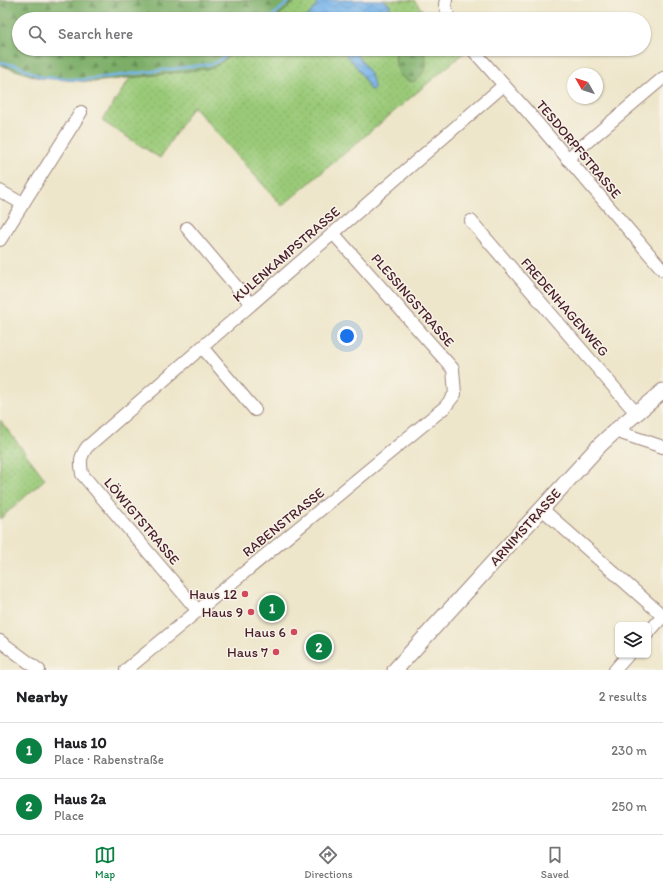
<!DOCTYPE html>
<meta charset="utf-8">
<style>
body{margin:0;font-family:Itim,sans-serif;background:#f2f2f2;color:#202124}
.controls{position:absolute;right:12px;bottom:12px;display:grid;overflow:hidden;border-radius:6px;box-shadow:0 1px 3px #0004}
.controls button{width:36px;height:36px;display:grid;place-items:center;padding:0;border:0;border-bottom:1px solid #e0e0e0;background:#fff;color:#202124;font:20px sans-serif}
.compass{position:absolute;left:567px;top:68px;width:36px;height:36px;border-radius:50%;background:#fff;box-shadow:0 1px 3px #0004;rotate:309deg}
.you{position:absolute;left:347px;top:336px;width:14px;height:14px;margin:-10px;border:3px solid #fff;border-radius:50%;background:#1a73e8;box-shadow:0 0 0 6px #1a73e833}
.badge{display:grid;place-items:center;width:26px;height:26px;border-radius:50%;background:#0b8043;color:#fff;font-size:13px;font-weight:700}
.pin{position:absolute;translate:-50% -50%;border:2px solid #fff;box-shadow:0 1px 4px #0006}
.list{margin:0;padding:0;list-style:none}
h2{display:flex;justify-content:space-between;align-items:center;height:52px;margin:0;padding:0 16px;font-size:17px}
h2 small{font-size:13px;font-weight:400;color:#757577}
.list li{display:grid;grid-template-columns:26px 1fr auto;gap:12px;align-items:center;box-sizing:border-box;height:56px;padding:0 16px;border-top:1px solid #e0e0e0}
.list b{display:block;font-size:15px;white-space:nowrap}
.list p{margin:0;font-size:13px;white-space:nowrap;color:#757577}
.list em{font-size:13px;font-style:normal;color:#757577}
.icon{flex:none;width:22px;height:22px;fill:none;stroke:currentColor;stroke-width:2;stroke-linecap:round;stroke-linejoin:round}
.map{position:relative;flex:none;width:663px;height:670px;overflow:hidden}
.search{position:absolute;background:#fff;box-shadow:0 1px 3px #0004;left:12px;right:12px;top:12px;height:44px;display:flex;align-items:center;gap:10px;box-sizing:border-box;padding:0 14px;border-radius:22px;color:#757577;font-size:15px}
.sheet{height:164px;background:#fff}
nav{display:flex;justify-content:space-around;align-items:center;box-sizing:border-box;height:56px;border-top:1px solid #e0e0e0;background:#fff;font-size:11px;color:#757577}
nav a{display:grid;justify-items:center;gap:2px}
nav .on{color:#0b8043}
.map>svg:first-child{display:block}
.grass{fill:url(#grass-dots);stroke:#727452}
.forest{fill:url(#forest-firs);stroke:#62664a}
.water{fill:url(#water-waves);stroke:#606a8a}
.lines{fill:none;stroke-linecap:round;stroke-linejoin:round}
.stream{stroke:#77b4e9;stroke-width:2.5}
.minor-casing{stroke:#9c827a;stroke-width:14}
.major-casing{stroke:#9c827a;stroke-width:17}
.minor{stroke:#fff;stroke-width:12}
.major{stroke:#fff;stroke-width:15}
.poi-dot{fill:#d1495b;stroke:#f7f3e8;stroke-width:1.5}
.labels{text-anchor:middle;stroke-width:3;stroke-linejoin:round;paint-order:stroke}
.street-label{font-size:14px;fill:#4a1f2b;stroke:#f7f3e8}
.poi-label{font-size:14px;fill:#4a1f2b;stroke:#f7f3e8;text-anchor:end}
</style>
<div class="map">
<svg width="663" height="670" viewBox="0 0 663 670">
<defs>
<pattern id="grass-dots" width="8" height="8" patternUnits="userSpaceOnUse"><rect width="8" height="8" fill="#9aca78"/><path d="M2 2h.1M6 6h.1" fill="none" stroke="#86ad68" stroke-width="1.8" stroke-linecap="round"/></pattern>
<pattern id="forest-firs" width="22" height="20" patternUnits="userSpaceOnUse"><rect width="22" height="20" fill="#7bae68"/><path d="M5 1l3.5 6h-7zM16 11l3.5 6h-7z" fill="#678d56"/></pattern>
<pattern id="water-waves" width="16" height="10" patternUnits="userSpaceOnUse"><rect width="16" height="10" fill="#77b4e9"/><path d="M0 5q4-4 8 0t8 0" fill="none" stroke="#6492bd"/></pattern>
</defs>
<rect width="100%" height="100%" fill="#f7f3e8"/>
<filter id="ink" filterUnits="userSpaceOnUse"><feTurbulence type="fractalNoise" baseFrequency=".025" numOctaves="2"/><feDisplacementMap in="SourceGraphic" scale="8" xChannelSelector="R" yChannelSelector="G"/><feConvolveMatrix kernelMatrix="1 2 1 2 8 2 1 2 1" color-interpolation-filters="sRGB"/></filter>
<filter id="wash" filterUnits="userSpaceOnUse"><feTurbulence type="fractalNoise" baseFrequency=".012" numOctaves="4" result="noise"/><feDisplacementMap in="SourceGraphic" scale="16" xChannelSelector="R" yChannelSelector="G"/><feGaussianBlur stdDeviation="0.9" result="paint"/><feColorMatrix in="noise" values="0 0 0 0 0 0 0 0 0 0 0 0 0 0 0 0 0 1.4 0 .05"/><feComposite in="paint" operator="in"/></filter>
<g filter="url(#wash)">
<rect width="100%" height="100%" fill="#eee6ca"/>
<g class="grass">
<polygon points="297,0 314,0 317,5 307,17 292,19 275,19"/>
<polygon points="383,0 414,0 430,19 357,19 369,13 388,13 390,5"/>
<path d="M239,49H339C356,63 360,71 370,90L363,63L352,49H397L395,54L426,57L421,49H465L466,51L282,206L193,106L160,158L102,121L130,78L213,68Z"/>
<polygon points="0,420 45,479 0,519"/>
</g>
<g class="forest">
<polygon points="0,0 297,0 275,19 19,19 19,49 239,49 213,68 93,82 40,78 0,65"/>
<path d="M397,49H421C431,65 427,70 414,82C411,81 407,81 405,79C396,75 393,57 397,49Z"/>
</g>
<g class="water">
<polygon points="314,0 383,0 390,5 388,13 369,13 357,19 292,19 307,17 317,5"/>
<path d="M339,49H352C360,59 375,76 374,89L370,90C360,71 356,63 339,49Z"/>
</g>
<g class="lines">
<g class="stream">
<polyline points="269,19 291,0"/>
<polyline points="0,62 18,66 41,77 81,80 212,64 220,60 234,49"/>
</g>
</g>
</g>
<g filter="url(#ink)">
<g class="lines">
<g class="minor-casing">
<g id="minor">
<polyline points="446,0 445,4 449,19"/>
<polyline points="472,49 527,111 663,270"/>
<polyline points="567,159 663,78"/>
<polyline points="0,191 23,204"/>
<polyline points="471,221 636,413"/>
<polyline points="187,228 251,304"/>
<polyline points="0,240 81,112"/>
<polyline points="202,347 255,410"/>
<polyline points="615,431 663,447"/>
<polyline points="542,509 663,616"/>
<path d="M198,611L82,474C80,461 80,457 87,447L504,85"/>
<polyline points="648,633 663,616"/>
<polyline points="0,641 39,670"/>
<polyline points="126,670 445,407 455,394 453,369 333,233"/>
<polyline points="615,670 628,655"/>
</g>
</g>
<g class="major-casing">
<polyline id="major" points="395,670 600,445 615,431 663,391"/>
</g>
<use href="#minor" class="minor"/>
<use href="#major" class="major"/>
</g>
</g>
<g class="poi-dot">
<circle cx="245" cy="594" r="4"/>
<circle cx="251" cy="612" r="4"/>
<circle cx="294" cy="632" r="4"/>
<circle cx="276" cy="652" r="4"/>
</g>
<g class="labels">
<g class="street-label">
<text transform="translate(579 149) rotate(50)" y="5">TESDORPFSTRASSE</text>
<text transform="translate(286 254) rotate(-41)" y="5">KULENKAMPSTRASSE</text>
<text transform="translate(413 300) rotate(49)" y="5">PLESSINGSTRASSE</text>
<text transform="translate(565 307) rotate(49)" y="5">FREDENHAGENWEG</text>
<text transform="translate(142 521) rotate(50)" y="5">LÖWIGTSTRASSE</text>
<text transform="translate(283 522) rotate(-39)" y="5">RABENSTRASSE</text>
<text transform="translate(525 527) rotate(-48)" y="5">ARNIMSTRASSE</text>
</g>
<g class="poi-label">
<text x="237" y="599">Haus 12</text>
<text x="243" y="617">Haus 9</text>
<text x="286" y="637">Haus 6</text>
<text x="268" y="657">Haus 7</text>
</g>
</g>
</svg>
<div class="controls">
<button><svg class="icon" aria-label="layers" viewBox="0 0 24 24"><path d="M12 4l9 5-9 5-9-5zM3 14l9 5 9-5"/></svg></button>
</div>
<svg class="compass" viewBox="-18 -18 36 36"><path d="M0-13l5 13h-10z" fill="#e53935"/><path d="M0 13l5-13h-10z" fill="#757577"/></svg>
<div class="you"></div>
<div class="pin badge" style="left:272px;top:608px">1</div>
<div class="pin badge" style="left:319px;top:647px">2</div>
<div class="search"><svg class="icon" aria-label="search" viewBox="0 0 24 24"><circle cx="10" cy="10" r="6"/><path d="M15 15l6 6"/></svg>Search here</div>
</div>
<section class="sheet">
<h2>Nearby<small>2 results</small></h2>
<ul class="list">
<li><span class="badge">1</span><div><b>Haus 10</b><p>Place · Rabenstraße</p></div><em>230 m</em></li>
<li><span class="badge">2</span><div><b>Haus 2a</b><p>Place</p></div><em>250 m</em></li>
</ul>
</section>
<nav>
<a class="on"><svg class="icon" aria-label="map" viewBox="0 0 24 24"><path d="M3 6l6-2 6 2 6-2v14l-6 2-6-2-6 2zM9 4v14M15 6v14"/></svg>Map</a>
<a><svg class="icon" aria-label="directions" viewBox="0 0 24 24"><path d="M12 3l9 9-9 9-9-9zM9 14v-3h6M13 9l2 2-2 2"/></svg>Directions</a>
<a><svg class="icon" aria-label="saved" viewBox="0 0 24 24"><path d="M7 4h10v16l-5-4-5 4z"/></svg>Saved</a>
</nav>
